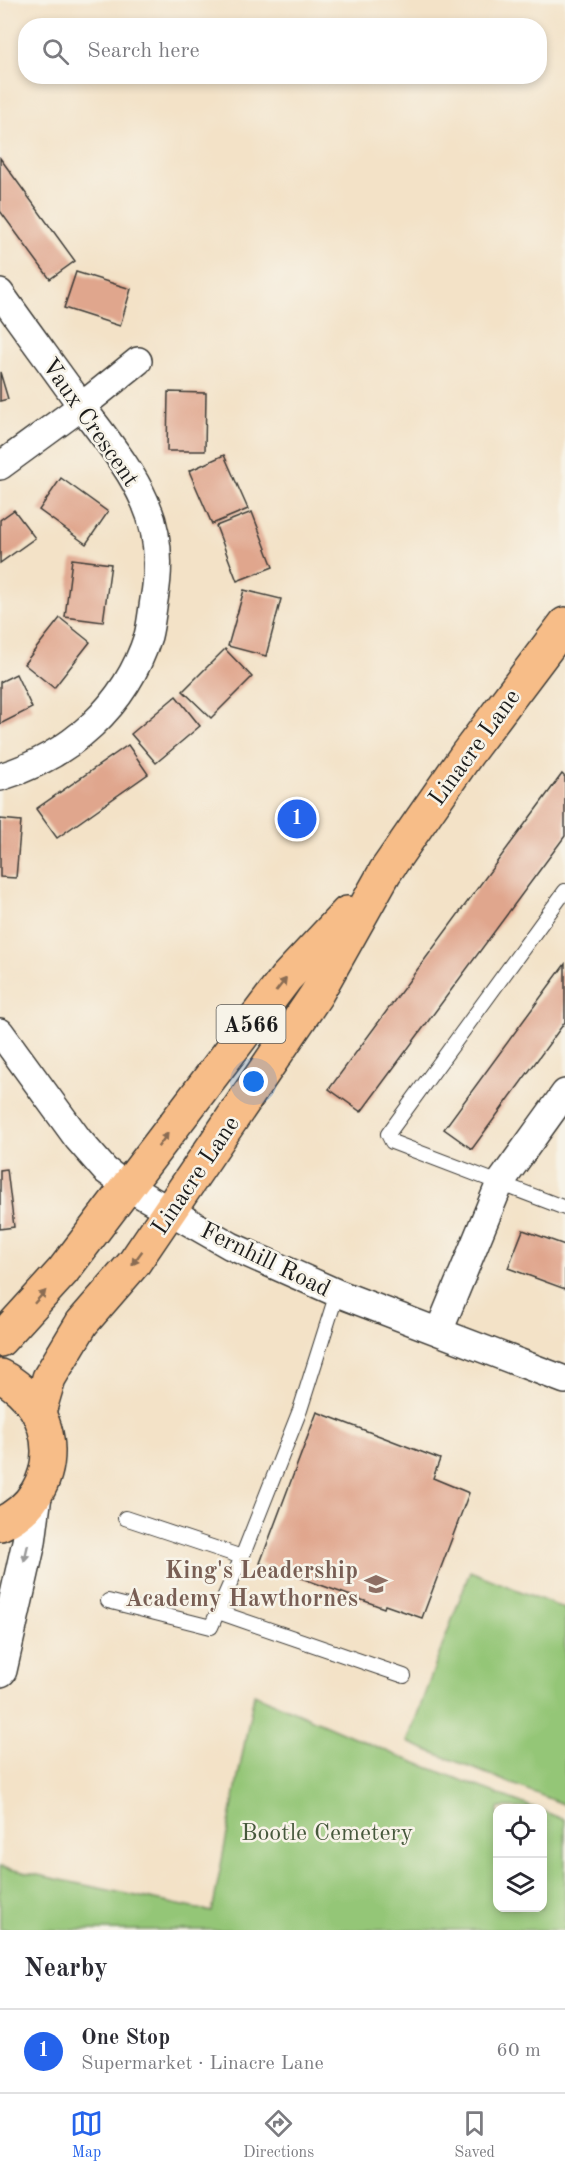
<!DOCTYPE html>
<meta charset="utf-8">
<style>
body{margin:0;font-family:"Old Standard TT",serif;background:#f7f7f7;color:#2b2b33}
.controls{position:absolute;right:18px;bottom:18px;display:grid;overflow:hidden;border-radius:12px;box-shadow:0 3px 9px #0003}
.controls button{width:54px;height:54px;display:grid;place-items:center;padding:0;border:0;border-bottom:2px solid #e1e1e2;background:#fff;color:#2b2b33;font:30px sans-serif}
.you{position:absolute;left:254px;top:1082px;width:21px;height:21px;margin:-15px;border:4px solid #fff;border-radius:50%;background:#1a73e8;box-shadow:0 0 0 9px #1a73e833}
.badge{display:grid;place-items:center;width:39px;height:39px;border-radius:50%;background:#2563eb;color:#fff;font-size:20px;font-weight:700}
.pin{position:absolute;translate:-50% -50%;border:3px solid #fff;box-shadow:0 2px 6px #0006}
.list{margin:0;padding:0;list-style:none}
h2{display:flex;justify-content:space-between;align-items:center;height:78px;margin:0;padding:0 24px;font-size:26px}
h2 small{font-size:20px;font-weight:400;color:#7c7c81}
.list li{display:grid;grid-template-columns:39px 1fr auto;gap:18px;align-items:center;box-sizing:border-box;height:84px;padding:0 24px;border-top:2px solid #e1e1e2}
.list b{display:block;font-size:22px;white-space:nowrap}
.list p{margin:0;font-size:20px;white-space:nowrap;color:#7c7c81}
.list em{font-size:20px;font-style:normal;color:#7c7c81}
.icon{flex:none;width:33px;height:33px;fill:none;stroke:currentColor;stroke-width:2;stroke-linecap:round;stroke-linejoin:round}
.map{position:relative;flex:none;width:565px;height:1930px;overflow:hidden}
.search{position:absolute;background:#fff;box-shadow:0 3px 9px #0003;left:18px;right:18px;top:18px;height:66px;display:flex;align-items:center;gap:15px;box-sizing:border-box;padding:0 21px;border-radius:24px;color:#7c7c81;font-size:22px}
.sheet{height:162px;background:#fff}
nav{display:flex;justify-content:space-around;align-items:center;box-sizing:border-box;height:84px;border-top:2px solid #e1e1e2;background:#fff;font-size:16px;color:#7c7c81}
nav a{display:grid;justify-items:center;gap:3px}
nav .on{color:#2563eb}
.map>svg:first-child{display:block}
.green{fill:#94c677;stroke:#58714a;stroke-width:1.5}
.building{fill:#e0a68d}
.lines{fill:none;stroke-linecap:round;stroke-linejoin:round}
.service-casing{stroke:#3c3a36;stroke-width:16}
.minor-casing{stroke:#3c3a36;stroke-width:30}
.tertiary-casing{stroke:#3c3a36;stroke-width:36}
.primary-casing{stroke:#3c3a36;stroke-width:36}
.service{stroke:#fff;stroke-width:14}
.minor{stroke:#fff;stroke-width:27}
.tertiary{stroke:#fff;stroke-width:33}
.primary{stroke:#f7bd88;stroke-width:33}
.oneway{fill:#8a6c52}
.oneway2{fill:#999}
.labels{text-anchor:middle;stroke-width:5;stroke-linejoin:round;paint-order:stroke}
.shield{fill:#f7f3e8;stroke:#5e5c59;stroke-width:1.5}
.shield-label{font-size:22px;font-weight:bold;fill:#1c1c1c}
.street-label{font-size:24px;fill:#1c1c1c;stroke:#f7f3e8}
.education-label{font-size:24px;font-weight:bold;fill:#785e54;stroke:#f7f3e8;text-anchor:end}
.park-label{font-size:24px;fill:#46583c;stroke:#f7f3e8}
</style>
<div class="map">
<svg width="565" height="1930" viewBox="0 0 565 1930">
<rect width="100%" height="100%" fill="#f7f3e8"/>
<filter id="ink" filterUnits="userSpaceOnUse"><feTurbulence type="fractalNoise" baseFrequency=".0167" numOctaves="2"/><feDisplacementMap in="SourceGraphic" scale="12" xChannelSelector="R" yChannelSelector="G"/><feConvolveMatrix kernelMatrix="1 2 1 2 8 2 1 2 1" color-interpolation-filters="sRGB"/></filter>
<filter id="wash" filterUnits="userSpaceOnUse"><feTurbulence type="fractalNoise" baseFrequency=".008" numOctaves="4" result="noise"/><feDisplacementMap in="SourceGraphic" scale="24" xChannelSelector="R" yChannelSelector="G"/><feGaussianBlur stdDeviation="1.35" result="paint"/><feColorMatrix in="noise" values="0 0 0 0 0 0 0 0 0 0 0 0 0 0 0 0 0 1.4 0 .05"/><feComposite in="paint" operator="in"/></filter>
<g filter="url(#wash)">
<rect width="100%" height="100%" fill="#f3e2c7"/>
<g class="green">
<polygon points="470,1571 565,1609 565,1805 407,1742"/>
<polygon points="254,1694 398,1756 535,1808 498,1808 498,1908 542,1908 543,1811 565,1820 565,1930 0,1930 0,1867 212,1912"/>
</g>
<g id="blocks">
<g class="building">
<polygon points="0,158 75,261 50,279 0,211"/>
<polygon points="76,272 131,289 120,326 64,308"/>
<polygon points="0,372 8,399 0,401"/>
<polygon points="168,392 206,393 205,451 167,451"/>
<polygon points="224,455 248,509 212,524 189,471"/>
<polygon points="61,478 108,512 86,544 39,510"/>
<polygon points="14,510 35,538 0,563 0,520"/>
<polygon points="252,512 273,567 237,581 216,526"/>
<polygon points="72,559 111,564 103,622 65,617"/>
<polygon points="244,590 281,599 266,656 228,646"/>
<polygon points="60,618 90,642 54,688 24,664"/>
<polygon points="225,649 252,677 211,718 183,691"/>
<polygon points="16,674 32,708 0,724 0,682"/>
<polygon points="176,696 200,726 156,763 131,734"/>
<polygon points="128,745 148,774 57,838 36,809"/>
<polygon points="562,774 565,777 565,836 361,1112 329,1089"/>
<polygon points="0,819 21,821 16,878 0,877"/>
<polygon points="565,964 565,1022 472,1149 444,1129"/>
<polygon points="7,1169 14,1227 0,1229 0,1170"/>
<polygon points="523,1230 565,1245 565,1289 508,1268"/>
<polygon points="317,1412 440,1459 433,1478 469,1493 422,1618 385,1605 384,1608 260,1563"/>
</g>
</g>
</g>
<g filter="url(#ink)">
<use href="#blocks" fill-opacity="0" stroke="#3c3a36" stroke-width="1.5"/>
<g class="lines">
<g class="service-casing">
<g id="service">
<polyline points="565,891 388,1134 392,1142 565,1208"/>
<polyline points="125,1518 242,1557"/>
<polyline points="108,1601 211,1627 242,1557 300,1410 337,1293"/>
<polyline points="218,1612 404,1676"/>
</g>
</g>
<g class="minor-casing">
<g id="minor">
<path d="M0,293C29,334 59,374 88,415C109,443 131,470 145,502C159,533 160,567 154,600C152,612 151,624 148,636C126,706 70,756 0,777"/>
<polyline points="0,466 82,406 138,361"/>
<polyline points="0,1032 78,1139 105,1170 128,1187 231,1246 337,1293 565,1380"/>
<polyline points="439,1331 500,1183 565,1093"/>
</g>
</g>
<g class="tertiary-casing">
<polyline id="tertiary" points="0,1670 29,1542 35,1495"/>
</g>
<g class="primary-casing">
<g id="primary">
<polyline points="0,1340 63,1271 286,978 347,913"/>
<path d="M0,1376C62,1407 66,1494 0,1524"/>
<polyline points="39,1412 49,1378 82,1323 134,1263 316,995 385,872 467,754 565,624"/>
</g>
</g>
<use href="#service" class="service"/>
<use href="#minor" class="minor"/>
<use href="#tertiary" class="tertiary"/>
<use href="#primary" class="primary"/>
</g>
<defs><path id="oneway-solid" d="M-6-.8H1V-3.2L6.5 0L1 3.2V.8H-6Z" transform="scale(1.5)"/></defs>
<g class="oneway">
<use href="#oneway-solid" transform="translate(281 985) rotate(-52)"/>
<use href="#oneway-solid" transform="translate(163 1140) rotate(-54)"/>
<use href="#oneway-solid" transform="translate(137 1258) rotate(126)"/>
<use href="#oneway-solid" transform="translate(40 1297) rotate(-48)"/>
</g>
<use class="oneway2" href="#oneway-solid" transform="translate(26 1553) rotate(103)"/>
</g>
<defs>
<g id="school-bare" transform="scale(1.8)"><path d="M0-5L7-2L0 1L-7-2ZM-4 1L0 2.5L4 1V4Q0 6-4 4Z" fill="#8d6e63" stroke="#f7f3e8" stroke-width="2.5" paint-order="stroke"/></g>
</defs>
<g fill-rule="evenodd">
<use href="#school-bare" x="376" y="1584"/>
</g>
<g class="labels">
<rect class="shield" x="216.5" y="1005" width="69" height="38" rx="4.5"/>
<g class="shield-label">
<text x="251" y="1032">A566</text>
</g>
<g class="street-label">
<text transform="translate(91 422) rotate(55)" y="8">Vaux Crescent</text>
<text transform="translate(474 747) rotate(-54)" y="8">Linacre Lane</text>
<text transform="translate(195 1175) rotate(-56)" y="8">Linacre Lane</text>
<text transform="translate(266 1259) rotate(26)" y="8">Fernhill Road</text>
</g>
<g class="education-label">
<text x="358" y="1578">King's Leadership<tspan x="358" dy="28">Academy Hawthornes</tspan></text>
</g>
<g class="park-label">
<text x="327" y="1840">Bootle Cemetery</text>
</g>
</g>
</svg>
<div class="controls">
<button><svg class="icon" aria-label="locate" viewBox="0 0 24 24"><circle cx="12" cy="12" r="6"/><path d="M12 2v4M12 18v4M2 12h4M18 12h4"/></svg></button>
<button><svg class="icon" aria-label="layers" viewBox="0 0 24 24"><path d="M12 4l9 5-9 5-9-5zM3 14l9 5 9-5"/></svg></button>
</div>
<div class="you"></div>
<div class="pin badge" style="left:297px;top:819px">1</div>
<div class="search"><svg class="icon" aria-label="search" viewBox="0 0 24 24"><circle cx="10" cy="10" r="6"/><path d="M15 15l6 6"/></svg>Search here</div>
</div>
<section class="sheet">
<h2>Nearby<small></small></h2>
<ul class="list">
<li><span class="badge">1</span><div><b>One Stop</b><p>Supermarket · Linacre Lane</p></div><em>60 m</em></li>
</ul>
</section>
<nav>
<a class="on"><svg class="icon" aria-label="map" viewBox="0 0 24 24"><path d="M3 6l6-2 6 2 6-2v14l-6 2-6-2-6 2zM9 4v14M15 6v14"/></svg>Map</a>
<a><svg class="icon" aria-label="directions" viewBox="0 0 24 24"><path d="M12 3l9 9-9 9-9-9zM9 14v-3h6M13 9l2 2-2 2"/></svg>Directions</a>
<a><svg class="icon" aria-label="saved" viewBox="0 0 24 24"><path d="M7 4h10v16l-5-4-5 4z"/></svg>Saved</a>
</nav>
